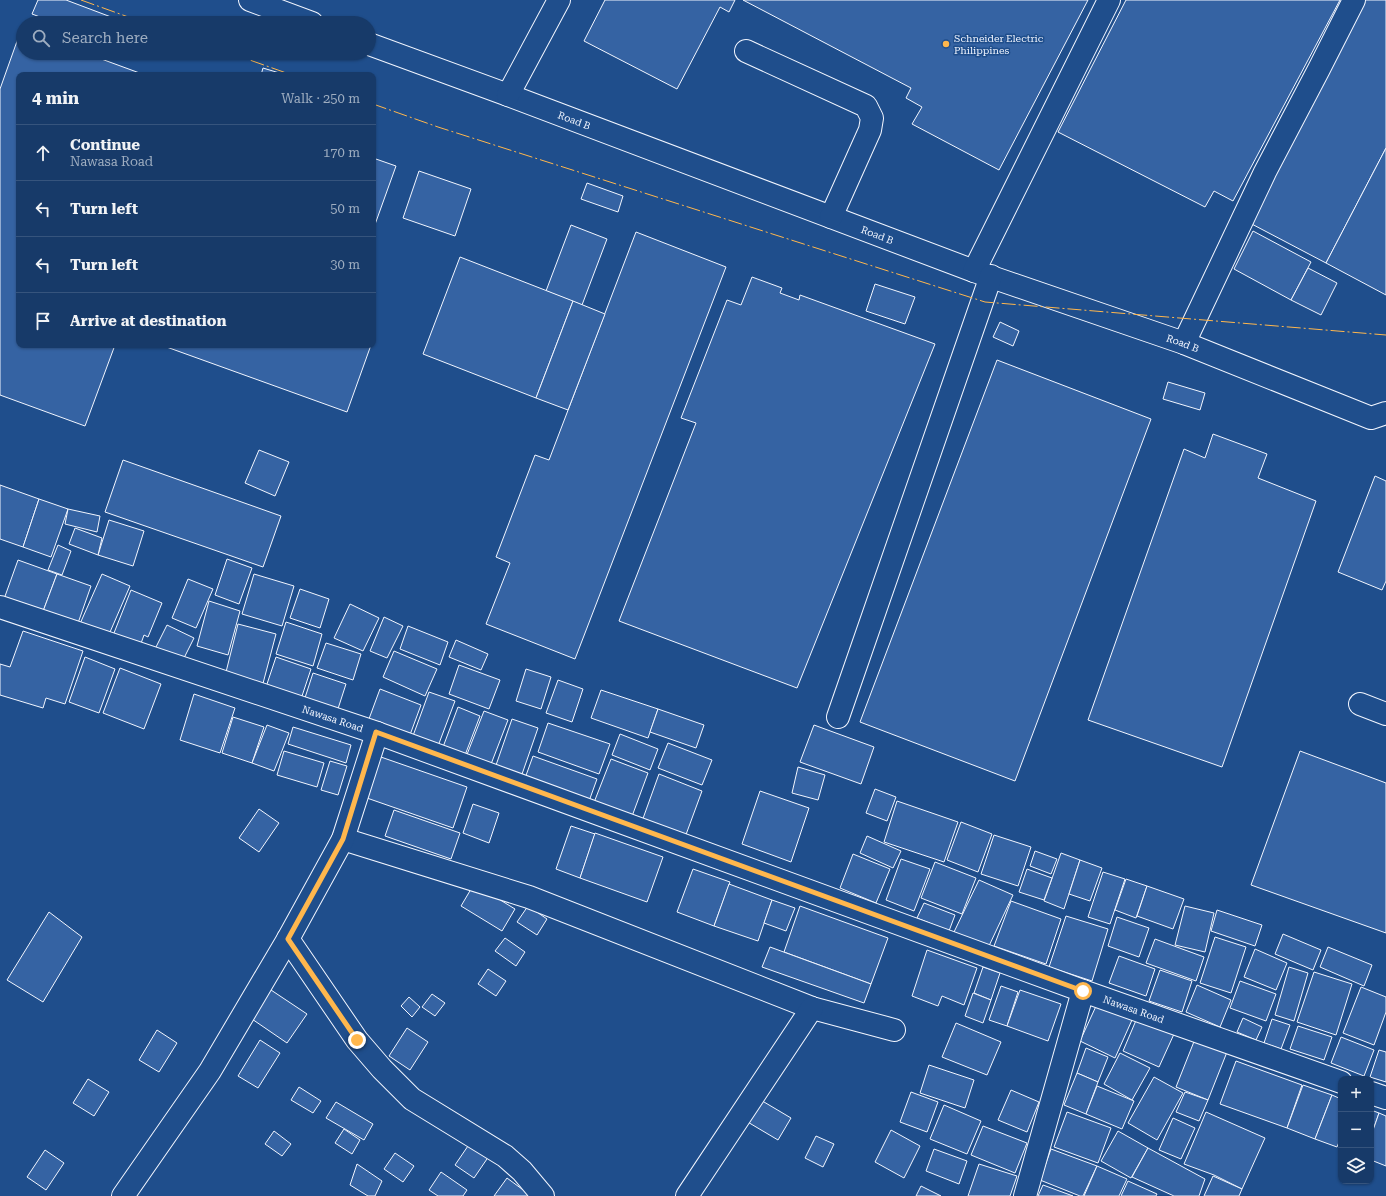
<!DOCTYPE html>
<meta charset="utf-8">
<style>
body{margin:0;font-family:"Roboto Serif",serif;background:#20416f;color:#f1f3f6}
.controls{position:absolute;right:12px;bottom:12px;display:grid;overflow:hidden;border-radius:8px;box-shadow:0 1px 3px #0004}
.controls button{width:36px;height:36px;display:grid;place-items:center;padding:0;border:0;border-bottom:1px solid #36547d;background:#173a69;color:#f1f3f6;font:20px sans-serif}
.stop{position:absolute;width:12px;height:12px;margin:-9px;border:3px solid #ffb74d;border-radius:50%;background:#fff}
.stop.end{background:#ffb74d;border-color:#fff;box-shadow:0 1px 4px #0008}
.list{margin:0;padding:0;list-style:none}
h2{display:flex;justify-content:space-between;align-items:center;height:52px;margin:0;padding:0 16px;font-size:17px}
h2 small{font-size:13px;font-weight:400;color:#9eadc0}
.list li{display:grid;grid-template-columns:26px 1fr auto;gap:12px;align-items:center;box-sizing:border-box;height:56px;padding:0 16px;border-top:1px solid #36547d}
.list b{display:block;font-size:15px;white-space:nowrap}
.list p{margin:0;font-size:13px;white-space:nowrap;color:#9eadc0}
.list em{font-size:13px;font-style:normal;color:#9eadc0}
.icon{flex:none;width:22px;height:22px;fill:none;stroke:currentColor;stroke-width:2;stroke-linecap:round;stroke-linejoin:round}
.map{position:relative;flex:none;width:1386px;height:1196px;overflow:hidden}
.search{position:absolute;background:#173a69;box-shadow:0 1px 3px #0004;left:16px;top:16px;width:360px;height:44px;display:flex;align-items:center;gap:10px;box-sizing:border-box;padding:0 14px;border-radius:22px;color:#9eadc0;font-size:15px}
.panel{position:absolute;background:#173a69;box-shadow:0 1px 3px #0004;left:16px;top:72px;width:360px;height:276px;border-radius:8px}
.map>svg:first-child{display:block}
.building{fill:#3563a3;stroke:#f2f6ff}
.lines{fill:none;stroke-linecap:round;stroke-linejoin:round}
.minor-casing{stroke:#f2f6ff;stroke-width:24}
.minor{stroke:#1f4e8c;stroke-width:22}
.power{stroke:#ffb74d;stroke-width:1;stroke-dasharray:14 3 2 3;stroke-linecap:butt}
.route{stroke:#ffb74d;stroke-width:5}
.poi-dot{fill:#ffb74d;stroke:#1f4e8c;stroke-width:1.5}
.labels{text-anchor:middle;stroke-width:3;stroke-linejoin:round;paint-order:stroke}
.poi-label{font-size:10px;fill:#f2f6ff;stroke:#1f4e8c;text-anchor:start}
.street-label{font-size:10px;fill:#f2f6ff;stroke:#1f4e8c}
</style>
<div class="map">
<svg width="1386" height="1196" viewBox="0 0 1386 1196">
<rect width="100%" height="100%" fill="#1f4e8c"/>
<g class="building">
<polygon points="38,0 66,0 127,23 56,23 32,14"/>
<polygon points="605,0 735,0 729,12 720,7 677,89 584,41"/>
<polygon points="743,0 1088,0 999,170 912,124 922,107 906,98 911,88"/>
<polygon points="1126,0 1340,0 1233,201 1214,191 1205,207 1058,132"/>
<polygon points="1360,0 1386,0 1386,148 1326,263 1246,221"/>
<polygon points="21,30 23,30 23,53 85,53 145,75 19,75 19,345 115,345 85,426 0,395 0,89"/>
<polygon points="263,68 286,75 261,75"/>
<polygon points="1386,148 1386,295 1326,263"/>
<polygon points="373,158 396,166 373,230"/>
<polygon points="419,171 471,189 455,236 403,218"/>
<polygon points="587,183 623,196 618,212 581,199"/>
<polygon points="571,225 607,239 582,305 546,291"/>
<polygon points="1253,231 1311,262 1291,300 1234,269"/>
<polygon points="636,232 726,267 575,659 486,624 510,563 496,557 535,455 549,460"/>
<polygon points="460,257 573,301 536,398 423,354"/>
<polygon points="1308,268 1337,283 1321,315 1291,300"/>
<polygon points="752,277 782,288 780,293 799,300 800,295 935,344 797,688 619,621 696,423 681,418 727,300 741,305"/>
<polygon points="875,284 915,297 905,324 866,311"/>
<polygon points="573,301 605,314 568,410 536,398"/>
<polygon points="1000,322 1019,331 1013,346 993,337"/>
<polygon points="161,345 371,345 347,412"/>
<polygon points="997,360 1151,419 1015,781 860,722"/>
<polygon points="1168,382 1205,393 1200,410 1163,399"/>
<polygon points="1213,434 1267,454 1258,478 1316,501 1222,767 1088,720 1184,449 1205,458"/>
<polygon points="259,450 289,462 275,496 245,483"/>
<polygon points="123,460 281,516 263,567 105,512"/>
<polygon points="1375,476 1386,481 1386,581 1382,590 1338,572"/>
<polygon points="0,485 39,499 23,547 0,539"/>
<polygon points="39,499 68,509 51,557 23,547"/>
<polygon points="68,509 100,516 97,532 65,524"/>
<polygon points="109,520 144,531 133,566 98,555"/>
<polygon points="75,528 102,538 98,555 69,544"/>
<polygon points="58,545 71,551 62,575 48,570"/>
<polygon points="227,559 252,568 239,604 215,595"/>
<polygon points="18,560 57,574 42,614 4,599"/>
<polygon points="57,574 91,586 77,626 42,614"/>
<polygon points="102,574 130,586 107,639 79,626"/>
<polygon points="254,574 294,586 282,626 242,614"/>
<polygon points="188,579 213,589 196,628 172,618"/>
<polygon points="300,589 329,599 320,628 290,618"/>
<polygon points="131,590 162,603 148,637 144,635 139,649 112,638"/>
<polygon points="209,601 240,611 228,655 197,646"/>
<polygon points="350,604 379,618 363,651 334,638"/>
<polygon points="384,617 403,626 387,658 370,651"/>
<polygon points="286,622 322,634 313,666 276,654"/>
<polygon points="238,624 276,634 261,691 224,680"/>
<polygon points="167,625 194,638 181,664 154,651"/>
<polygon points="408,626 448,642 440,665 400,649"/>
<polygon points="23,631 83,651 65,704 46,698 43,708 0,695 0,664 10,667"/>
<polygon points="456,640 488,654 481,670 449,657"/>
<polygon points="326,643 361,654 353,680 317,668"/>
<polygon points="394,651 437,669 425,696 383,677"/>
<polygon points="85,657 115,669 99,713 69,702"/>
<polygon points="276,657 311,669 300,702 265,690"/>
<polygon points="459,665 500,680 489,709 449,694"/>
<polygon points="120,668 161,684 144,729 103,713"/>
<polygon points="526,669 551,677 541,709 516,701"/>
<polygon points="313,673 346,684 335,718 302,707"/>
<polygon points="558,680 583,689 572,722 546,713"/>
<polygon points="380,689 421,705 407,743 366,727"/>
<polygon points="601,690 658,709 648,738 591,718"/>
<polygon points="429,692 455,701 435,754 410,744"/>
<polygon points="194,694 235,708 220,753 180,740"/>
<polygon points="458,707 480,716 462,763 440,755"/>
<polygon points="658,709 704,725 696,748 650,732"/>
<polygon points="484,711 508,720 488,772 464,762"/>
<polygon points="233,717 264,727 252,763 222,753"/>
<polygon points="512,719 538,728 520,780 494,771"/>
<polygon points="548,723 610,744 599,774 538,752"/>
<polygon points="267,725 289,733 274,771 252,763"/>
<polygon points="814,725 874,747 861,784 800,762"/>
<polygon points="293,727 351,745 346,763 288,744"/>
<polygon points="620,734 658,749 650,770 612,755"/>
<polygon points="668,743 712,760 702,785 658,768"/>
<polygon points="284,751 324,763 317,787 277,775"/>
<polygon points="1300,751 1386,783 1386,933 1251,885"/>
<polygon points="378,756 467,787 453,828 364,797"/>
<polygon points="533,756 597,779 588,804 524,781"/>
<polygon points="611,759 648,773 631,819 593,805"/>
<polygon points="330,761 347,766 338,795 321,790"/>
<polygon points="798,767 825,775 818,800 792,793"/>
<polygon points="659,774 702,791 684,840 641,824"/>
<polygon points="875,789 896,797 887,821 866,813"/>
<polygon points="760,791 809,808 791,862 742,844"/>
<polygon points="897,801 958,822 944,862 884,842"/>
<polygon points="473,804 499,813 489,843 463,833"/>
<polygon points="259,809 279,823 259,852 239,838"/>
<polygon points="394,810 460,833 451,859 385,836"/>
<polygon points="961,822 992,834 978,872 947,860"/>
<polygon points="571,826 595,834 580,878 556,869"/>
<polygon points="595,833 663,857 647,902 580,878"/>
<polygon points="994,835 1031,847 1018,886 981,874"/>
<polygon points="867,836 901,851 893,868 860,853"/>
<polygon points="1035,851 1057,859 1051,874 1030,866"/>
<polygon points="1061,853 1080,860 1064,909 1044,901"/>
<polygon points="853,854 890,869 876,903 840,888"/>
<polygon points="901,859 930,869 914,911 886,900"/>
<polygon points="1080,860 1102,868 1090,901 1069,894"/>
<polygon points="935,862 976,878 962,914 921,898"/>
<polygon points="693,869 730,882 714,926 677,912"/>
<polygon points="1027,869 1052,878 1044,900 1019,892"/>
<polygon points="1103,872 1125,879 1110,924 1088,917"/>
<polygon points="1126,879 1147,886 1136,918 1115,910"/>
<polygon points="979,880 1013,895 988,948 954,932"/>
<polygon points="474,884 515,909 502,931 461,906"/>
<polygon points="729,884 772,900 758,941 714,926"/>
<polygon points="1147,886 1184,899 1173,929 1137,916"/>
<polygon points="772,900 795,908 786,931 764,923"/>
<polygon points="1011,901 1061,919 1046,964 994,946"/>
<polygon points="924,903 955,915 949,931 917,918"/>
<polygon points="528,906 547,919 537,935 517,922"/>
<polygon points="800,906 888,938 871,984 784,952"/>
<polygon points="1185,906 1214,913 1205,952 1175,945"/>
<polygon points="1217,910 1262,925 1255,946 1211,931"/>
<polygon points="49,912 82,937 43,1002 7,980"/>
<polygon points="1066,916 1108,929 1092,981 1049,967"/>
<polygon points="1117,917 1149,928 1139,957 1108,946"/>
<polygon points="1283,934 1321,950 1313,970 1275,954"/>
<polygon points="1215,937 1246,947 1231,993 1200,983"/>
<polygon points="505,938 525,952 516,966 495,951"/>
<polygon points="1155,939 1204,957 1196,981 1146,963"/>
<polygon points="770,947 871,984 864,1003 762,967"/>
<polygon points="1328,947 1372,965 1364,986 1320,967"/>
<polygon points="1255,949 1287,963 1276,990 1244,977"/>
<polygon points="927,950 977,968 964,1005 942,996 938,1006 912,996"/>
<polygon points="1119,956 1155,969 1146,996 1109,983"/>
<polygon points="983,967 1000,973 991,1000 974,993"/>
<polygon points="1289,967 1308,973 1294,1021 1275,1015"/>
<polygon points="488,969 506,981 496,996 478,984"/>
<polygon points="1160,970 1192,981 1182,1012 1149,1001"/>
<polygon points="1314,972 1352,984 1336,1035 1297,1022"/>
<polygon points="1240,981 1276,994 1266,1021 1230,1008"/>
<polygon points="1197,985 1231,1000 1220,1027 1186,1012"/>
<polygon points="1001,986 1018,992 1007,1026 989,1020"/>
<polygon points="1361,987 1386,997 1386,1012 1374,1045 1343,1033"/>
<polygon points="268,988 307,1014 287,1043 249,1017"/>
<polygon points="1020,990 1061,1004 1048,1041 1007,1026"/>
<polygon points="973,993 991,1000 983,1023 965,1016"/>
<polygon points="432,994 445,1003 435,1016 422,1007"/>
<polygon points="409,997 420,1007 412,1017 401,1006"/>
<polygon points="1097,1004 1132,1020 1115,1058 1080,1041"/>
<polygon points="1137,1018 1174,1034 1159,1067 1123,1051"/>
<polygon points="1243,1018 1262,1027 1256,1040 1237,1032"/>
<polygon points="1272,1019 1290,1025 1281,1049 1264,1043"/>
<polygon points="956,1023 1001,1042 987,1075 942,1057"/>
<polygon points="1298,1026 1332,1037 1324,1060 1290,1049"/>
<polygon points="407,1028 428,1042 410,1070 389,1056"/>
<polygon points="157,1030 177,1043 159,1072 139,1060"/>
<polygon points="1341,1037 1374,1050 1364,1076 1331,1063"/>
<polygon points="1195,1039 1227,1052 1208,1100 1176,1087"/>
<polygon points="260,1040 280,1053 258,1088 238,1076"/>
<polygon points="1086,1048 1108,1057 1098,1082 1077,1073"/>
<polygon points="1379,1050 1386,1052 1386,1082 1370,1077"/>
<polygon points="1120,1053 1150,1068 1132,1100 1104,1084"/>
<polygon points="1236,1061 1302,1085 1287,1128 1220,1104"/>
<polygon points="929,1065 974,1080 965,1108 920,1093"/>
<polygon points="1077,1073 1098,1082 1086,1114 1064,1105"/>
<polygon points="1154,1077 1183,1093 1157,1140 1128,1123"/>
<polygon points="88,1079 109,1092 94,1116 73,1103"/>
<polygon points="1303,1085 1332,1095 1315,1139 1287,1128"/>
<polygon points="1097,1086 1134,1101 1122,1129 1086,1114"/>
<polygon points="299,1087 321,1101 313,1113 291,1100"/>
<polygon points="1011,1090 1039,1102 1027,1132 998,1120"/>
<polygon points="911,1092 938,1102 927,1132 900,1122"/>
<polygon points="1185,1092 1208,1100 1199,1121 1176,1112"/>
<polygon points="1332,1095 1341,1099 1341,1137 1337,1147 1315,1139"/>
<polygon points="759,1099 791,1118 778,1140 746,1121"/>
<polygon points="336,1102 373,1124 364,1140 326,1118"/>
<polygon points="944,1105 981,1121 967,1154 930,1139"/>
<polygon points="1371,1110 1379,1113 1371,1136"/>
<polygon points="1067,1112 1111,1128 1098,1163 1054,1147"/>
<polygon points="1206,1112 1265,1138 1242,1189 1214,1175 1184,1164"/>
<polygon points="1379,1113 1386,1116 1386,1166 1371,1160 1371,1136"/>
<polygon points="1173,1118 1195,1128 1181,1159 1159,1150"/>
<polygon points="983,1126 1027,1143 1015,1173 971,1155"/>
<polygon points="344,1129 360,1140 352,1154 335,1143"/>
<polygon points="891,1130 920,1146 904,1178 875,1162"/>
<polygon points="274,1131 291,1144 282,1156 265,1144"/>
<polygon points="1118,1131 1148,1148 1131,1178 1101,1161"/>
<polygon points="816,1136 834,1144 823,1167 805,1158"/>
<polygon points="470,1143 489,1156 474,1178 455,1165"/>
<polygon points="1148,1148 1205,1179 1199,1196 1174,1196 1132,1177"/>
<polygon points="934,1149 967,1161 959,1184 926,1171"/>
<polygon points="1051,1149 1097,1166 1083,1196 1080,1196 1040,1180"/>
<polygon points="45,1150 64,1163 46,1190 27,1177"/>
<polygon points="395,1153 414,1166 403,1182 384,1169"/>
<polygon points="357,1164 382,1181 375,1196 368,1196 350,1185"/>
<polygon points="979,1164 1017,1176 1010,1196 968,1196"/>
<polygon points="1097,1166 1127,1179 1119,1196 1084,1196"/>
<polygon points="441,1172 467,1190 463,1196 438,1196 429,1190"/>
<polygon points="1213,1176 1242,1189 1239,1196 1204,1196"/>
<polygon points="507,1178 530,1195 530,1196 494,1196"/>
<polygon points="1128,1181 1157,1194 1156,1196 1121,1196"/>
<polygon points="1043,1185 1073,1196 1038,1196"/>
<polygon points="921,1186 941,1196 916,1196"/>
</g>
<g class="lines">
<g class="minor-casing">
<g id="minor">
<polyline points="250,0 312,23"/>
<path id="s1" d="M369,44L508,95L974,271L1184,343L1371,418L1386,413"/>
<polyline points="746,51 866,106 872,118 870,130 831,217"/>
<polyline points="508,95 559,0"/>
<polyline points="974,271 1109,0"/>
<polyline points="1184,343 1265,172 1319,69 1354,0"/>
<path id="s2" d="M0,607L377,733L1083,991L1341,1082"/>
<polyline points="1360,704 1386,714"/>
<polyline points="838,717 991,276"/>
<polyline points="343,839 529,897 812,1008 894,1030"/>
<polyline points="288,939 357,1040 382,1069 412,1099 505,1156 522,1171 543,1196"/>
<polyline points="1371,1093 1386,1098"/>
<polyline points="123,1196 210,1071 288,939 343,839 377,733"/>
<polyline points="687,1196 812,1008"/>
<polyline points="1025,1196 1083,991"/>
</g>
</g>
<use href="#minor" class="minor"/>
<g class="power">
<polyline points="81,0 145,23"/>
<polyline points="230,53 292,75"/>
<polyline points="373,104 438,127 985,302 1386,335"/>
</g>
</g>
<g class="lines">
<polyline class="route" points="357,1040 288,939 343,839 376,732 1083,991"/>
</g>
<circle class="poi-dot" cx="946" cy="44" r="4"/>
<g class="labels">
<g class="poi-label">
<text x="954" y="42">Schneider Electric<tspan x="954" dy="12">Philippines</tspan></text>
</g>
<g class="street-label">
<text dy="4" stroke="none"><textPath href="#s1" startOffset="219">Road B</textPath></text>
<text dy="4" stroke="none"><textPath href="#s1" startOffset="543">Road B</textPath></text>
<text dy="4" stroke="none"><textPath href="#s1" startOffset="867">Road B</textPath></text>
<text dy="4" stroke="none"><textPath href="#s2" startOffset="351">Nawasa Road</textPath></text>
<text dy="4" stroke="none"><textPath href="#s2" startOffset="1203">Nawasa Road</textPath></text>
</g>
</g>
</svg>
<div class="controls">
<button>+</button>
<button>−</button>
<button><svg class="icon" aria-label="layers" viewBox="0 0 24 24"><path d="M12 4l9 5-9 5-9-5zM3 14l9 5 9-5"/></svg></button>
</div>
<div class="stop" style="left:1083px;top:991px"></div>
<div class="stop end" style="left:357px;top:1040px"></div>
<div class="search"><svg class="icon" aria-label="search" viewBox="0 0 24 24"><circle cx="10" cy="10" r="6"/><path d="M15 15l6 6"/></svg>Search here</div>
<section class="panel">
<h2>4 min<small>Walk · 250 m</small></h2>
<ul class="list">
<li><svg class="icon" aria-label="ahead" viewBox="0 0 24 24"><path d="M12 20V5M6 11l6-6 6 6"/></svg><div><b>Continue</b><p>Nawasa Road</p></div><em>170 m</em></li>
<li><svg class="icon" aria-label="left" viewBox="0 0 24 24"><path d="M17 20v-9H6M10 6l-5 5 5 5"/></svg><div><b>Turn left</b></div><em>50 m</em></li>
<li><svg class="icon" aria-label="left" viewBox="0 0 24 24"><path d="M17 20v-9H6M10 6l-5 5 5 5"/></svg><div><b>Turn left</b></div><em>30 m</em></li>
<li><svg class="icon" aria-label="arrive" viewBox="0 0 24 24"><path d="M6 21V4h12l-3 4 3 4H6"/></svg><div><b>Arrive at destination</b></div></li>
</ul>
</section>
</div>
